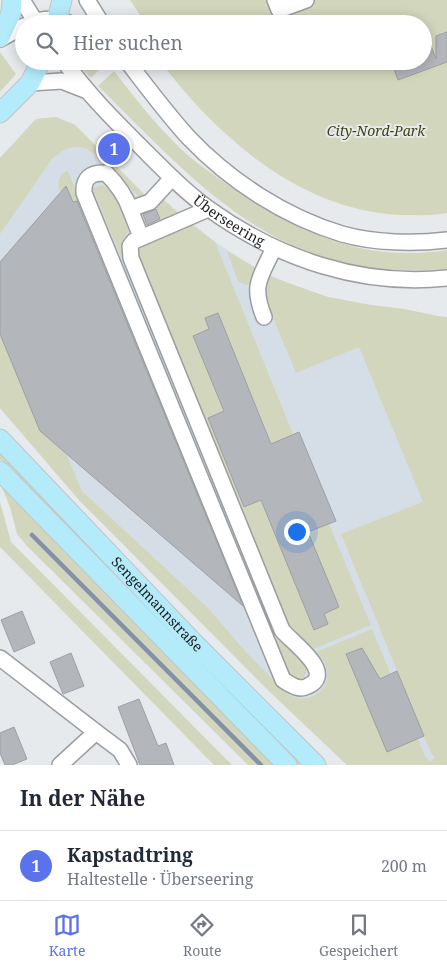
<!DOCTYPE html>
<html lang="de">
<meta charset="utf-8">
<style>
body{margin:0;font-family:"Noto Serif",serif;background:#f2f2f3;color:#1f2937}
.you{position:absolute;left:296px;top:531px;width:18px;height:18px;margin:-12px;border:4px solid #fff;border-radius:50%;background:#1a73e8;box-shadow:0 0 0 8px #1a73e833}
.badge{display:grid;place-items:center;width:32px;height:32px;border-radius:50%;background:#5a73ea;color:#fff;font-size:16px;font-weight:700}
.pin{position:absolute;translate:-50% -50%;border:2px solid #fff;box-shadow:0 1px 5px #0006}
.list{margin:0;padding:0;list-style:none}
h2{display:flex;justify-content:space-between;align-items:center;height:65px;margin:0;padding:0 20px;font-size:21px}
h2 small{font-size:16px;font-weight:400;color:#747a83}
.list li{display:grid;grid-template-columns:32px 1fr auto;gap:15px;align-items:center;box-sizing:border-box;height:70px;padding:0 20px;border-top:1px solid #e0e1e3}
.list b{display:block;font-size:19px;white-space:nowrap}
.list p{margin:0;font-size:16px;white-space:nowrap;color:#747a83}
.list em{font-size:16px;font-style:normal;color:#747a83}
.icon{flex:none;width:28px;height:28px;fill:none;stroke:currentColor;stroke-width:2;stroke-linecap:round;stroke-linejoin:round}
.map{position:relative;flex:none;width:447px;height:765px;overflow:hidden}
.search{position:absolute;background:#fff;box-shadow:0 2px 12px #0003;left:15px;right:15px;top:15px;height:55px;display:flex;align-items:center;gap:12px;box-sizing:border-box;padding:0 18px;border-radius:28px;color:#747a83;font-size:19px}
.sheet{height:135px;background:#fff}
nav{display:flex;justify-content:space-around;align-items:center;box-sizing:border-box;height:70px;border-top:1px solid #e0e1e3;background:#fff;font-size:14px;color:#747a83}
nav a{display:grid;justify-items:center;gap:2px}
nav .on{color:#5a73ea}
.map>svg:first-child{display:block}
.built{fill:#d5dee7}
.green{fill:#d2d6bc}
.lines{fill:none;stroke-linecap:round;stroke-linejoin:round}
.stream{stroke:#8491ab;stroke-width:4.5}
.building{fill:#b3b6ba;stroke:#9da0a4}
.minor-casing{stroke:#9a9ea1;stroke-width:18}
.major-casing{stroke:#c4c4c4;stroke-width:21}
.minor{stroke:#fff;stroke-width:15}
.major{stroke:#b3ebfa;stroke-width:19}
.labels{text-anchor:middle;stroke-width:4;stroke-linejoin:round;paint-order:stroke}
.park-label{font-size:14px;font-style:italic;fill:#404413;stroke:#e6eaed}
.street-label{font-size:14px;fill:#1c1d1e;stroke:#e6eaed}
</style>
<div class="map">
<svg width="447" height="765" viewBox="0 0 447 765">
<rect width="100%" height="100%" fill="#e6eaed"/>
<polygon class="built" points="56,117 75,125 145,195 164,200 215,242 256,268 296,287 328,297 371,305 404,309 447,425 435,757 427,765 347,765 271,693 79,500 0,408 0,158 36,119"/>
<g class="green">
<path d="M130,0H447V213C432,216 417,215 402,215C301,211 218,138 160,61H423V24H146Z"/>
<polygon points="0,52 16,74 0,92"/>
<polygon points="75,61 107,61 107,62 91,78"/>
<path d="M114,71C135,98 156,125 181,149C197,164 215,176 233,188C299,234 365,263 447,250V269C417,271 386,272 356,266C249,247 172,159 98,86Z"/>
<path d="M56,117L75,125L145,195L139,197C130,188 121,178 111,169C91,149 78,136 52,159L0,234V158L36,119Z"/>
<path d="M66,171H68L80,200L73,202L66,187L60,192C57,183 58,177 66,171Z"/>
<path d="M102,185C118,194 122,214 128,229V232L122,247L123,262L95,194L91,195L93,188Z"/>
<polygon points="164,200 179,214 162,222 156,207"/>
<polygon points="191,224 215,242 299,449 273,447 218,313 211,333 193,336 226,415 220,413 208,418 244,506 259,496 315,630 328,624 321,609 328,612 339,607 307,529 313,530 325,525 303,461 371,625 311,650 292,634 139,262 138,254 141,245"/>
<polygon points="227,251 256,268 254,272 256,273 250,284 246,285 238,281"/>
<path d="M269,276L328,297L371,305L404,309L438,316L447,317V765H347L271,693L79,500L0,408V334L65,451L82,491L208,608L246,652L287,694C316,711 343,677 316,652L372,629L425,756L430,762L435,757L431,753L341,534L423,502L359,347L296,373L266,301L264,286Z"/>
<polygon points="0,451 67,523 307,765 298,765 65,528 0,459"/>
<polygon points="1,485 276,765 248,765 28,547 17,534 10,507"/>
<polygon points="0,502 11,542 232,765 214,765 0,547"/>
<polygon points="279,638 305,662 308,668 304,678 296,680 288,675 274,640"/>
</g>
<g class="lines">
<polyline class="stream" points="32,535 261,765"/>
</g>
<g class="building">
<polygon points="424,28 436,59 436,36 447,32 447,62 398,80 391,61 423,61"/>
<polygon points="66,186 73,202 77,201 243,606 40,431 0,334 0,262"/>
<polygon points="156,209 160,219 147,225 143,214"/>
<polygon points="218,313 271,444 299,432 336,521 308,532 339,607 324,614 328,624 314,630 261,500 244,507 208,418 224,411 193,336 209,329 205,318"/>
<polygon points="22,611 35,643 14,652 1,620"/>
<polygon points="362,648 380,679 397,671 424,736 387,752 346,654"/>
<polygon points="71,653 84,686 63,694 50,662"/>
<polygon points="139,699 158,746 166,743 174,765 140,765 118,707"/>
<polygon points="14,727 27,759 12,765 5,765 0,753 0,733"/>
</g>
<g class="lines">
<g class="minor-casing">
<g id="minor">
<polyline points="22,0 37,24"/>
<polyline points="87,0 102,24"/>
<polyline points="275,0 279,10 306,0"/>
<path d="M29,24C44,17 57,18 71,24"/>
<polyline points="0,39 24,26"/>
<path id="s1" d="M64,61C87,93 112,118 140,146C162,168 184,191 209,209C279,259 361,287 447,278"/>
<path d="M127,61C147,87 167,114 189,138C230,181 285,217 342,234C374,243 414,244 447,240"/>
<polyline points="30,83 62,81 85,90"/>
<path d="M172,178L150,202L130,209C125,195 117,184 106,173C91,172 83,178 84,193L283,680C291,685 299,691 308,686C337,673 290,641 282,630L131,258L130,246L134,241L208,209"/>
<polyline points="130,209 141,237"/>
<path d="M264,317C251,285 260,278 274,248"/>
<polyline points="0,658 96,732 60,765"/>
<polyline points="96,732 120,750 129,765"/>
</g>
</g>
<g class="major-casing">
<g id="major">
<polyline points="56,24 62,0"/>
<polyline points="0,37 11,13 12,0"/>
<polyline points="0,113 30,83 41,61"/>
<path id="s2" d="M0,439L194,643L316,765"/>
<polyline points="0,471 287,765"/>
</g>
</g>
<use href="#minor" class="minor"/>
<use href="#major" class="major"/>
</g>
<g class="labels">
<g class="park-label">
<text x="376" y="136">City-Nord-Park</text>
</g>
<g class="street-label">
<text dy="5" stroke="none"><textPath href="#s1" startOffset="231">Überseering</textPath></text>
<text dy="5" stroke="none"><textPath href="#s2" startOffset="228">Sengelmannstraße</textPath></text>
</g>
</g>
</svg>
<div class="you"></div>
<div class="pin badge" style="left:114px;top:149px">1</div>
<div class="search"><svg class="icon" aria-label="search" viewBox="0 0 24 24"><circle cx="10" cy="10" r="6"/><path d="M15 15l6 6"/></svg>Hier suchen</div>
</div>
<section class="sheet">
<h2>In der Nähe<small></small></h2>
<ul class="list">
<li><span class="badge">1</span><div><b>Kapstadtring</b><p>Haltestelle · Überseering</p></div><em>200 m</em></li>
</ul>
</section>
<nav>
<a class="on"><svg class="icon" aria-label="map" viewBox="0 0 24 24"><path d="M3 6l6-2 6 2 6-2v14l-6 2-6-2-6 2zM9 4v14M15 6v14"/></svg>Karte</a>
<a><svg class="icon" aria-label="directions" viewBox="0 0 24 24"><path d="M12 3l9 9-9 9-9-9zM9 14v-3h6M13 9l2 2-2 2"/></svg>Route</a>
<a><svg class="icon" aria-label="saved" viewBox="0 0 24 24"><path d="M7 4h10v16l-5-4-5 4z"/></svg>Gespeichert</a>
</nav>
